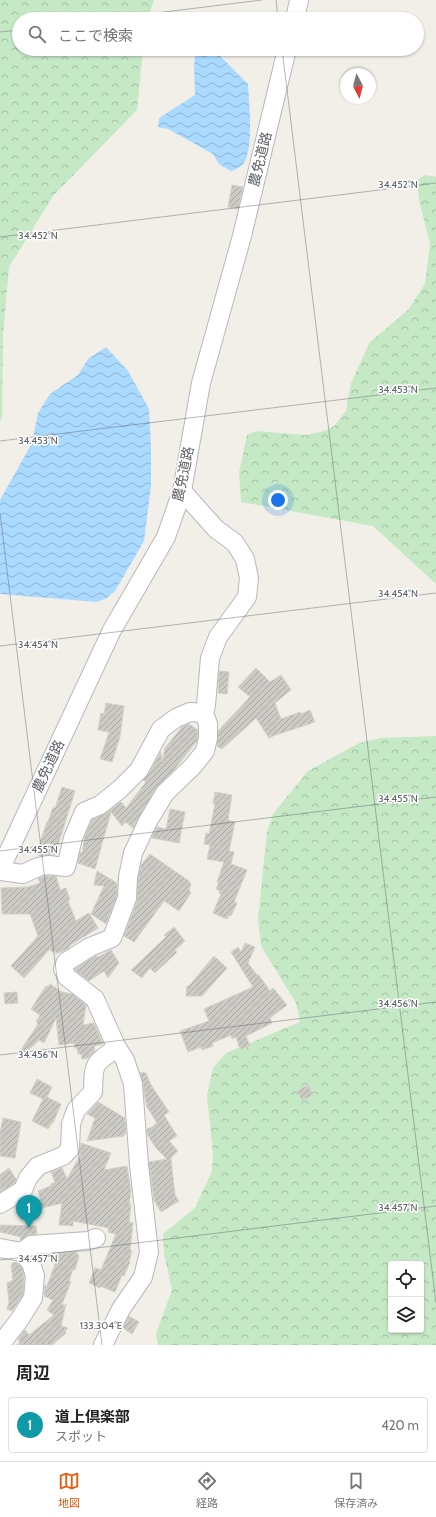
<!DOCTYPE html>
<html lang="ja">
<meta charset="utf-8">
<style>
body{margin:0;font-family:Cabin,"Noto Sans JP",sans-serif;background:#f6f6f6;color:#222}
.controls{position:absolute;right:12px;bottom:12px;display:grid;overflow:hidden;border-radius:4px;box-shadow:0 1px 3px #0004}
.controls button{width:36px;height:36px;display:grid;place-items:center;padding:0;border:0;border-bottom:1px solid #e0e0e0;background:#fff;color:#222;font:20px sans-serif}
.compass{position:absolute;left:340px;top:68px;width:36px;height:36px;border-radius:50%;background:#fff;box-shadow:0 1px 3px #0004;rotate:173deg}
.you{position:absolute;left:278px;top:500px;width:14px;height:14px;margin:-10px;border:3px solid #fff;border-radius:50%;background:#1a73e8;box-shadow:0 0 0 6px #1a73e833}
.badge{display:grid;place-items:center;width:26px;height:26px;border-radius:50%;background:#ea580c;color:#fff;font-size:13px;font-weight:700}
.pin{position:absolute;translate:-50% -33px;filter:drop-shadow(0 1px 2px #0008)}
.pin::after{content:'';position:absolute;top:21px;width:14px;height:12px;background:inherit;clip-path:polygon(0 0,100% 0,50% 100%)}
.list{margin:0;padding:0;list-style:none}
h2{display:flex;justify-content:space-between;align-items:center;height:52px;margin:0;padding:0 16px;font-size:17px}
h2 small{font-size:13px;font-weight:400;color:#767676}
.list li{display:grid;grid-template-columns:26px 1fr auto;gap:12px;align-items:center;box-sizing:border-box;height:56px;margin:0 8px 8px;padding:0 8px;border:1px solid #e0e0e0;border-radius:4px}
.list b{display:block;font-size:15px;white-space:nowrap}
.list p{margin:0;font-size:13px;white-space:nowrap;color:#767676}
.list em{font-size:13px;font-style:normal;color:#767676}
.icon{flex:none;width:22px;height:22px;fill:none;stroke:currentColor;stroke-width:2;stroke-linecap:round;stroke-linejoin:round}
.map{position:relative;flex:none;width:436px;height:1345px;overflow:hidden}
.search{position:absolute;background:#fff;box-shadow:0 1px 3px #0004;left:12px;right:12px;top:12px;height:44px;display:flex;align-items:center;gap:10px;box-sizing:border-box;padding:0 14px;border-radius:22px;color:#767676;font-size:15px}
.sheet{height:116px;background:#fff}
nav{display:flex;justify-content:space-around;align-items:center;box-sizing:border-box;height:56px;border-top:1px solid #e0e0e0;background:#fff;font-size:11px;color:#767676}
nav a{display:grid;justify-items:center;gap:2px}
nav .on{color:#ea580c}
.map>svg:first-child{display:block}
.forest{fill:url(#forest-crowns);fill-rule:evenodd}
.water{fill:url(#water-waves)}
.building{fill:url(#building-hatch);stroke:#d6d1c6}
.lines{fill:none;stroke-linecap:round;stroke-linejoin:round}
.minor-casing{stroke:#b5b8bc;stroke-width:20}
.minor{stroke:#fff;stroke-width:18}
.ticks{fill:none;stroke:#5f6368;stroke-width:1;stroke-opacity:0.45}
.labels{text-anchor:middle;stroke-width:3;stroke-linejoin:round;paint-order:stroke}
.street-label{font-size:14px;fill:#5f6368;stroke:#fff}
.ticks-label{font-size:10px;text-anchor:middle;fill:#5f6368;stroke:#fff;stroke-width:3;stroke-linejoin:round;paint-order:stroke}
</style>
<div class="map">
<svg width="436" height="1345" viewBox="0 0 436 1345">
<defs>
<pattern id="forest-crowns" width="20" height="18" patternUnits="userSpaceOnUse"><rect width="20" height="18" fill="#c5e8c5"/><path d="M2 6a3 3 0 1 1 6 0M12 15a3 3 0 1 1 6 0" fill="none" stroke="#a3c0a4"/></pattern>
<pattern id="water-waves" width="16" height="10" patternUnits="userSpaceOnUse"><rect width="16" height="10" fill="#aadaff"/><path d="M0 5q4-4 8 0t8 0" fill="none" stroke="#8eb4d2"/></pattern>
<pattern id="building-hatch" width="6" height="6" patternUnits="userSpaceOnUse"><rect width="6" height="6" fill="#cccac5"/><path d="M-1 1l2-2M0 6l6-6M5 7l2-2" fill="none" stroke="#a9a8a4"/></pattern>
</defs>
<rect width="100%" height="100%" fill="#f1efe8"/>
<g class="forest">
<polygon points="0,0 154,0 148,19 19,19 19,49 143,49 137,110 53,196 9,267 3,335 2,418 0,421"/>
<polygon points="425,175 436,177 436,584 373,526 241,502 239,473 247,435 256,431 305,435 325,431 334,426 346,411 351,383 370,342 408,310 425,284 430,244 419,200 417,180"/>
<path d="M436,736V1345H158L156,1334L172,1290L164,1253L163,1234L195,1208L212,1171L213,1153L207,1095L213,1068L226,1053L300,1022L296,1003L261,946L258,919L267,832L273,814L308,771L359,743L381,738ZM391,1264H421V1330H391Z"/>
</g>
<g class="water">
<path d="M196,49H210L219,55L248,84C249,103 254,147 244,163C241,167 235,170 231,171L219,164L213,154L168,129L158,127L159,118L195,95L194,66Z"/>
<polygon points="106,347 128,371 149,409 151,447 151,486 144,541 115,591 107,598 97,602 0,594 0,500 32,443 38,413 50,394 78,375 88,359"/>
</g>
<g class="building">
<polygon points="232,185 243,187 238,209 228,207"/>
<polygon points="256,668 270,682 281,675 291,690 275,703 281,719 300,712 301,714 310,710 315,722 273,736 269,738 256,718 222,749 217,746 218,731 250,697 238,687"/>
<polygon points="219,671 229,672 227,694 218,693"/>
<polygon points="106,703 124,706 120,737 112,762 100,759 109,732 98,730 101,713 104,714"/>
<polygon points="189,724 198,730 197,741 173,771 156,788 133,828 126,822 122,826 111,812 95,869 78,863 80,852 82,853 85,836 92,820 106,813 121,802 126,808 146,782 143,780 148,775 161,752 162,762 165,748 182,727"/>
<polygon points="62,787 75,791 55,855 41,856 36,854 47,822 48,822 53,807 55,808"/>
<polygon points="215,792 232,795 228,820 235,822 229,851 234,852 231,864 247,870 234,902 237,903 231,916 229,915 227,919 213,913 221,894 219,893 220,891 216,889 219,883 217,882 224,862 207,859 210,845 204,844 206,833 209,834 215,804 213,804"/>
<polygon points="170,809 185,812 179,843 152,838 157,827 166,829"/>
<polygon points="150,854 189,881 191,885 189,890 191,893 179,911 164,901 134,942 124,936 137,901 138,878 141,865"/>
<polygon points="97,871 117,883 117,896 106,924 91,914 104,886 94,885"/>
<polygon points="48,876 56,876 60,890 66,888 70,900 68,901 76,921 89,913 98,928 69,946 70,947 60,953 59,952 56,954 55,951 52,952 50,949 24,978 11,966 38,936 30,914 2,914 1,888 28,887 40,883 38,878"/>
<polygon points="174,927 185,941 175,950 177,952 155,973 150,968 142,978 131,970 166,937 164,935"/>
<polygon points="245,943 255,947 248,963 257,975 258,974 270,991 273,988 287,1005 270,1018 272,1023 246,1036 250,1046 240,1049 236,1037 232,1039 231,1035 212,1043 213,1046 202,1050 201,1047 188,1052 180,1031 209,1021 204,1009 253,987 231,952 238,947 241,952"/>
<polygon points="111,950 119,963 108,978 104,971 89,981 75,970 75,969 95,956 98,957"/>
<polygon points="214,956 227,968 202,996 186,996 187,986 189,986"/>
<polygon points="50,984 62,992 72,994 86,1005 83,1025 94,1023 103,1044 94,1046 95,1051 88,1058 82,1059 81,1054 78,1054 77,1048 75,1048 74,1043 59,1045 56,1018 44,1043 39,1040 22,1056 19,1053 38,1024 36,1022 40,1015 31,1009 46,986 48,987"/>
<polygon points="17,992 18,1003 5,1004 4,993"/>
<polygon points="140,1072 146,1073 151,1085 169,1112 164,1115 177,1136 169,1141 178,1151 170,1159 171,1159 175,1195 179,1201 161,1212 154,1200 149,1162 167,1159 156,1148 147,1134 147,1129 154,1126 154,1125 157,1123 147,1107 145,1098 143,1083"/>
<polygon points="37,1079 52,1087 47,1097 61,1104 53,1123 52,1123 48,1129 32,1121 43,1099 30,1093"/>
<polygon points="308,1085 313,1095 302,1100 297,1091"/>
<polygon points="98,1102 125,1118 124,1120 125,1120 126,1134 124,1134 124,1136 87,1141 95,1118 87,1114"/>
<polygon points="3,1118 21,1122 15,1158 0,1156 0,1132"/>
<polygon points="81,1143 111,1153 104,1170 127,1166 131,1191 129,1204 131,1204 129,1222 133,1223 130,1250 132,1251 129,1261 130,1262 124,1276 122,1275 115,1292 100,1286 100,1288 89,1283 95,1268 101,1270 116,1234 108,1232 109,1228 73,1221 73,1226 59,1225 62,1203 42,1208 38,1191 51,1186 51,1184 55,1182 51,1172 62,1168 67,1179 81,1154 79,1153"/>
<polygon points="9,1168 16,1179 15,1183 0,1192 0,1175"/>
<polygon points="0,1225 36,1226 37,1234 30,1235 20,1240 21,1237 0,1232"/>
<polygon points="76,1252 79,1256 75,1270 73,1269 69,1281 71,1282 62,1304 65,1306 66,1304 61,1326 68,1328 65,1331 66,1333 52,1345 17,1345 20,1342 18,1339 25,1330 29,1335 54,1315 47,1310 53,1300 44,1296 45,1285 47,1286 59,1254"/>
<polygon points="17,1262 22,1268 24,1277 23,1295 12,1311 7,1309 9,1302 7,1283 13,1280 11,1265 13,1265 12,1263"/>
<polygon points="129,1316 139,1322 132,1334 123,1328"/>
</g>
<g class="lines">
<g class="minor-casing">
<g id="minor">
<polyline points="295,19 299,0"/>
<polyline points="0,870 112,630 166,537 182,491 201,383 242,236 287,49"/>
<polyline points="0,871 23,874 38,867 48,865 66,867 73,838 84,812 100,805 120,789 139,770 161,729 176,718 190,712 204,713"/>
<path d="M0,1204L23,1190L28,1178L38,1166L63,1156L70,1149L71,1124L76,1110L93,1092C94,1064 92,1065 115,1049L116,1046"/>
<polyline points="0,1248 22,1252 31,1263 35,1276 33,1298 20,1319 0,1345"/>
<polyline points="22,1252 31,1245 88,1241 96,1238"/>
<polyline points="103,1345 121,1309 143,1277 149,1252 139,1165 133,1084 125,1060 116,1046 95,999 67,977 63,969 66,962 90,947 112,938 127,898 128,877 133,853 148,821 165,793 193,766 205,751 208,738 208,724 204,713 206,705 210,658 218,637 247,597 249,578 245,559 235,543 216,529 182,491"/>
</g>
</g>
<use href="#minor" class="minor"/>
</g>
<path class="ticks" d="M276,0L278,19M107,19L262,0M0,32L19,30M282,49L436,1303M0,237L436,183M0,441L436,388M0,513L102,1345M0,646L436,593M0,851L436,797M0,1055L436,1002M0,1260L436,1206"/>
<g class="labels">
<g class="street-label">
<text transform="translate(260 159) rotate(-76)" y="5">農免道路</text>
<text transform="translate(183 474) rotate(-78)" y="5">農免道路</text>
<text transform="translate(48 766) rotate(-65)" y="5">農免道路</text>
</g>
</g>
<g class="ticks-label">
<text x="398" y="188">34.452°N</text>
<text x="38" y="239">34.452°N</text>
<text x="398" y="393">34.453°N</text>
<text x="38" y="444">34.453°N</text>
<text x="398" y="597">34.454°N</text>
<text x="38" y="648">34.454°N</text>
<text x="398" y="802">34.455°N</text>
<text x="38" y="853">34.455°N</text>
<text x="398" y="1007">34.456°N</text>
<text x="38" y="1058">34.456°N</text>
<text x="398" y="1211">34.457°N</text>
<text x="38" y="1262">34.457°N</text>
<text x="101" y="1329">133.304°E</text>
</g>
</svg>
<div class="controls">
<button><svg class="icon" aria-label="locate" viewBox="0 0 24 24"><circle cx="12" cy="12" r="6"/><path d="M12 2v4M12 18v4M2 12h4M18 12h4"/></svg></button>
<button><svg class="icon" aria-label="layers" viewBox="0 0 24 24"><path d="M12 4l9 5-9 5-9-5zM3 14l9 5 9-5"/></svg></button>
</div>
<svg class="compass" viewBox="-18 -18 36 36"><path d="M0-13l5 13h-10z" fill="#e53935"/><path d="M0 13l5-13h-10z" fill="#767676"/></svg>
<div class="you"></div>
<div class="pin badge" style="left:29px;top:1228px;background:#0f9aa8">1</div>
<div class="search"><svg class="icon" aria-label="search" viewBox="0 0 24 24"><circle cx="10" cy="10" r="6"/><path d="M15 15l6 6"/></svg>ここで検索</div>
</div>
<section class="sheet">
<h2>周辺<small></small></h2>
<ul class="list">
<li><span class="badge" style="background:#0f9aa8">1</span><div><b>道上倶楽部</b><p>スポット</p></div><em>420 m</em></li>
</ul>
</section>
<nav>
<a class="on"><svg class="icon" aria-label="map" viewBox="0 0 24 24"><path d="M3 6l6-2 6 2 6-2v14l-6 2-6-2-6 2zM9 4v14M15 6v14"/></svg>地図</a>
<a><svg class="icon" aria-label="directions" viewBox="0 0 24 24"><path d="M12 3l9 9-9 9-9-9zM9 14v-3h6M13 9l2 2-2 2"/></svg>経路</a>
<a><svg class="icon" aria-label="saved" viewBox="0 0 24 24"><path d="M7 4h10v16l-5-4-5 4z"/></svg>保存済み</a>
</nav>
